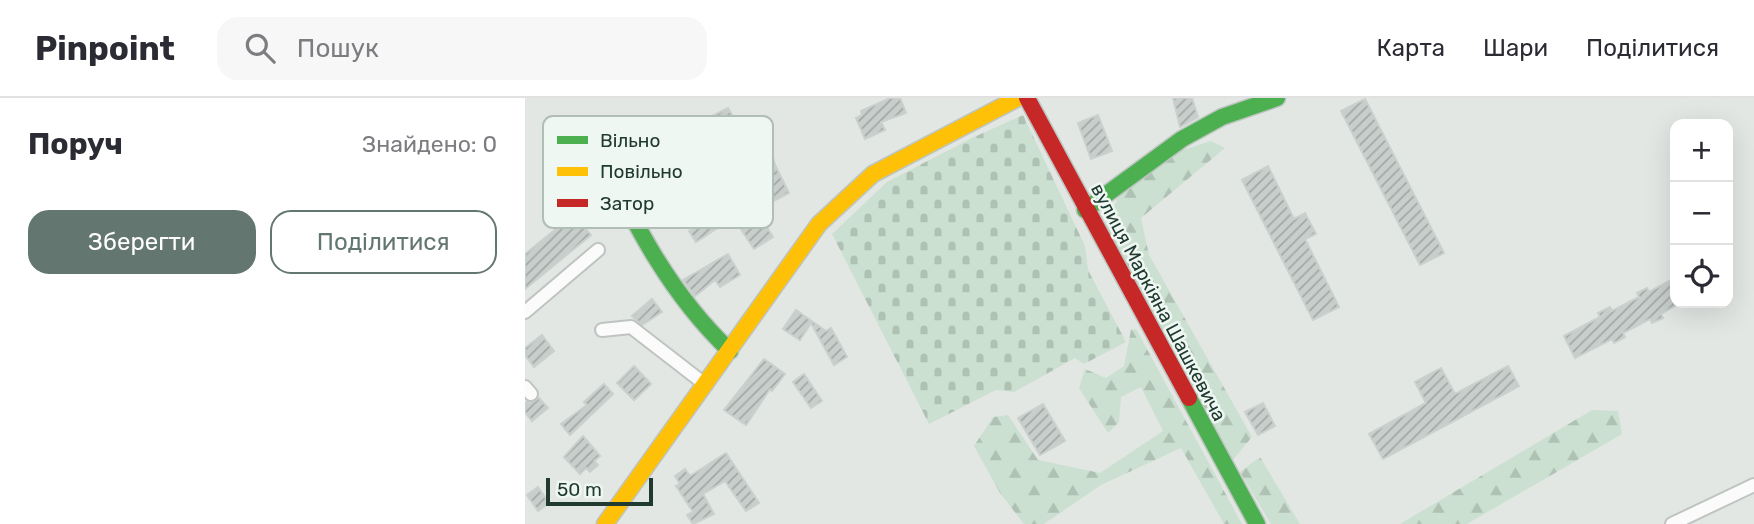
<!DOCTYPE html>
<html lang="uk">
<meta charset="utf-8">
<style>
body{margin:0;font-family:Rubik,sans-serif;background:#f7f7f7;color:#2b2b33}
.controls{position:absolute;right:21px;top:21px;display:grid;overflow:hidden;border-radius:14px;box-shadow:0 7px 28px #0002}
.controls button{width:63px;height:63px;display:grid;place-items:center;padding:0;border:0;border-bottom:2px solid #e1e1e2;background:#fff;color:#2b2b33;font:35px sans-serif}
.scale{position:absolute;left:21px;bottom:18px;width:107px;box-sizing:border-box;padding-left:7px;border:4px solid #203931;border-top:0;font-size:19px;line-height:24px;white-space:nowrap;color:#203931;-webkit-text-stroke:5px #eff7f2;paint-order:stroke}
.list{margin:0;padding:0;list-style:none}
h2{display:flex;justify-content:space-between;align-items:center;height:91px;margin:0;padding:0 28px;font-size:30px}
h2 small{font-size:23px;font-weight:400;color:#7c7c81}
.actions{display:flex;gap:14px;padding:21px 28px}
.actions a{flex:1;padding:16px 0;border:2px solid #647670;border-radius:21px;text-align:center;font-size:24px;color:#647670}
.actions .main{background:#647670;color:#fff}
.icon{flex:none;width:38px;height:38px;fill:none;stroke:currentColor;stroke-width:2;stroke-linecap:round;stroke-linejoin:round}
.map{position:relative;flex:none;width:1229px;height:426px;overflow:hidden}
header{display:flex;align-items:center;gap:42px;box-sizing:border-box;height:98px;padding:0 35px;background:#fff;border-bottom:2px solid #e1e1e2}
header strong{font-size:33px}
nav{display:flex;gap:38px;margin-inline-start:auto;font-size:24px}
.search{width:490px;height:63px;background:#f7f7f7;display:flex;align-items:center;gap:18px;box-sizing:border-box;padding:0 24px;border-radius:21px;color:#7c7c81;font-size:26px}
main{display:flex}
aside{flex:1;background:#fff}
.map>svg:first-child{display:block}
.forest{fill:url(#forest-firs)}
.cemetery{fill:url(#cemetery-stones)}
.building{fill:url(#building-hatch);stroke:#cad0cd;stroke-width:2}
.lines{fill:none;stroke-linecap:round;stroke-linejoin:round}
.street-casing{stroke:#bfc4c1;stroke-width:16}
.fast-casing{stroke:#bdc5c1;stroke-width:19}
.slow-casing{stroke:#bdc5c1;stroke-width:19}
.jam-casing{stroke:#bdc5c1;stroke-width:19}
.street{stroke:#fbfbfb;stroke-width:12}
.fast{stroke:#4caf50;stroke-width:16}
.slow{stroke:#ffc107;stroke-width:16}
.jam{stroke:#c62828;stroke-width:16}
.labels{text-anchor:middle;stroke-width:5;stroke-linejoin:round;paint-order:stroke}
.street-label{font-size:19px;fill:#203931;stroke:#eff7f2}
.key{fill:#eff7f2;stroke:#b1beb8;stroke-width:2}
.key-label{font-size:19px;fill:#203931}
</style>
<header>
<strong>Pinpoint</strong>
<div class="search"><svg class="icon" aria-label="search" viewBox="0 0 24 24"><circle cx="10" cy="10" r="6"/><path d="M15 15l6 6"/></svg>Пошук</div>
<nav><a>Карта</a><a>Шари</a><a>Поділитися</a></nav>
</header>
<main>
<aside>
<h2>Поруч<small>Знайдено: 0</small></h2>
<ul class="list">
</ul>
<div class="actions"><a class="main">Зберегти</a><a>Поділитися</a></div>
</aside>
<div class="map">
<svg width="1229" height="426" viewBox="0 0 1229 426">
<defs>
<pattern id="forest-firs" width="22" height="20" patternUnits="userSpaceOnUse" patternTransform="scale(1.75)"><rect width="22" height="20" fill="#cbe0d0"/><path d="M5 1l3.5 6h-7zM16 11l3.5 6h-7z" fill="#aec1b3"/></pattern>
<pattern id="cemetery-stones" width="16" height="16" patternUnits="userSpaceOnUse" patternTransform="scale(1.75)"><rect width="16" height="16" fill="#cbe0d0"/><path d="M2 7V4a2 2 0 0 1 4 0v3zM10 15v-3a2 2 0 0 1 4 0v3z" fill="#aec1b3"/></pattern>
<pattern id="building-hatch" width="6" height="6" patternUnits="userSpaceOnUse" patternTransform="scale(1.75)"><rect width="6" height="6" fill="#c8cecb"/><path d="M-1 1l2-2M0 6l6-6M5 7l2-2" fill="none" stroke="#a2a8a5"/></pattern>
</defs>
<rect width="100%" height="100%" fill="#e2e7e4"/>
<g class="forest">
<polygon points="686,43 700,50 616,120 624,157 727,339 707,363 580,130 596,93 648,55"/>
<polygon points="611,231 717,426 699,426 656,350 576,387 519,426 499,426 475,395 449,348 468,319 483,317 513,362 575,375 638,333 616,289 596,299 594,324 583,335 554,290 560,271 581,280 599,268 606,232"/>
<polygon points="1067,312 1093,313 1097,336 942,426 875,426"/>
<polygon points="735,359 775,426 746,426 715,374"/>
</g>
<polygon class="cemetery" points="498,17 560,148 563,172 601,244 559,266 550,260 489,294 471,292 404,326 307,136 362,84 447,40"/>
<g class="building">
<polygon points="365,0 375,0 381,15 356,24 360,32 340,41 331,20 337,17 336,13"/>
<polygon points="648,0 667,0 673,19 655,29"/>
<polygon points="840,1 919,155 895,167 816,13"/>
<polygon points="203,10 217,34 198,44 185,19"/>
<polygon points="573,17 587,53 566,61 553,25"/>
<polygon points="240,32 250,67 264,95 231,112 248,139 229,151 206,116 217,109 204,84 213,79 219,89 239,79 227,36"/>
<polygon points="743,68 769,121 780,115 791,136 780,141 814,209 788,222 717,82"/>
<polygon points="75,80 88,105 55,124 66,137 0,191 0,156 36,127 21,111"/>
<polygon points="187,118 194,129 171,144 164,133"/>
<polygon points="203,156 215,177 195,189 190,182 170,198 158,182"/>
<polygon points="1150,180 1150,208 1136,216 1138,220 1127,225 1125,221 1098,235 1100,239 1089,245 1087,241 1050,260 1039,238 1075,219 1073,215 1085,209 1087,213 1114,199 1112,195 1122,190 1124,194"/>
<polygon points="127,201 137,214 117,227 107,218"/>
<polygon points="271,212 301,233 306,230 322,259 309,267 286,225 275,242 258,231"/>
<polygon points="17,237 29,253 9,269 0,257 0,250"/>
<polygon points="239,261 260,276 247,293 245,291 221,327 199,312"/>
<polygon points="109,268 126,286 109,302 92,285"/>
<polygon points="983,268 994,288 858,361 844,336 901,305 890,284 916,270 930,296"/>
<polygon points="279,276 297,303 286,310 268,284"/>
<polygon points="79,286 88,296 45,337 36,326 62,307 59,304"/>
<polygon points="14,300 23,310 7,323 0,314 0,304 8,304"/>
<polygon points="738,305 750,328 733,337 720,314"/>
<polygon points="518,306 540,343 515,357 493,320"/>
<polygon points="58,338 75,358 69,363 73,367 65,374 61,370 55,376 39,359"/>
<polygon points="201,355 234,405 221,413 200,383 178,396 189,416 168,426 162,417 168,414 151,388 155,386 150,378 160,371 165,378"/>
<polygon points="13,389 24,405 13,413 2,397"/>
</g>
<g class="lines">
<g class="street-casing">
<g id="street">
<polyline points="0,214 73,152"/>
<polyline points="77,232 106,229 181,287"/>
<polyline points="0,289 6,296"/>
<polyline points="1147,426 1229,387"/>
</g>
</g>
<g class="fast-casing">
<g id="fast">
<path d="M76,54C109,127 146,197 205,253"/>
<polyline points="560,112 657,41 697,19 752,0"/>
<polyline points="664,300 732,426"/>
</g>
</g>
<g class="slow-casing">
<polyline id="slow" points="80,426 294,126 348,76 493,0"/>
</g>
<g class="jam-casing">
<polyline id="jam" points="502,0 664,300"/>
</g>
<use href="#street" class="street"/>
<use href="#fast" class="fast"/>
<use href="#slow" class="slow"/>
<use href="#jam" class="jam"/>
</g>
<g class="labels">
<g class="street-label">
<text transform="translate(634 204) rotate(62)" y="7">вулиця Маркіяна Шашкевича</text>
</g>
</g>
<rect x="18" y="18" width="230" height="112" rx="10" class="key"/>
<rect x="32" y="38" width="31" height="8" fill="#4caf50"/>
<rect x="32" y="69" width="31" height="9" fill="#ffc107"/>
<rect x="32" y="101" width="31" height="8" fill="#c62828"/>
<g class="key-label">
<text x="75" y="49">Вільно</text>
<text x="75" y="80">Повільно</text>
<text x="75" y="112">Затор</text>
</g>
</svg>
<div class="controls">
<button>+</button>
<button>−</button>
<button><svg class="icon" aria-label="locate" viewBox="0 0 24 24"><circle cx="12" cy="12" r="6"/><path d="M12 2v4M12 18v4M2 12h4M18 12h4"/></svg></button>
</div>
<div class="scale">50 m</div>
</div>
</main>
